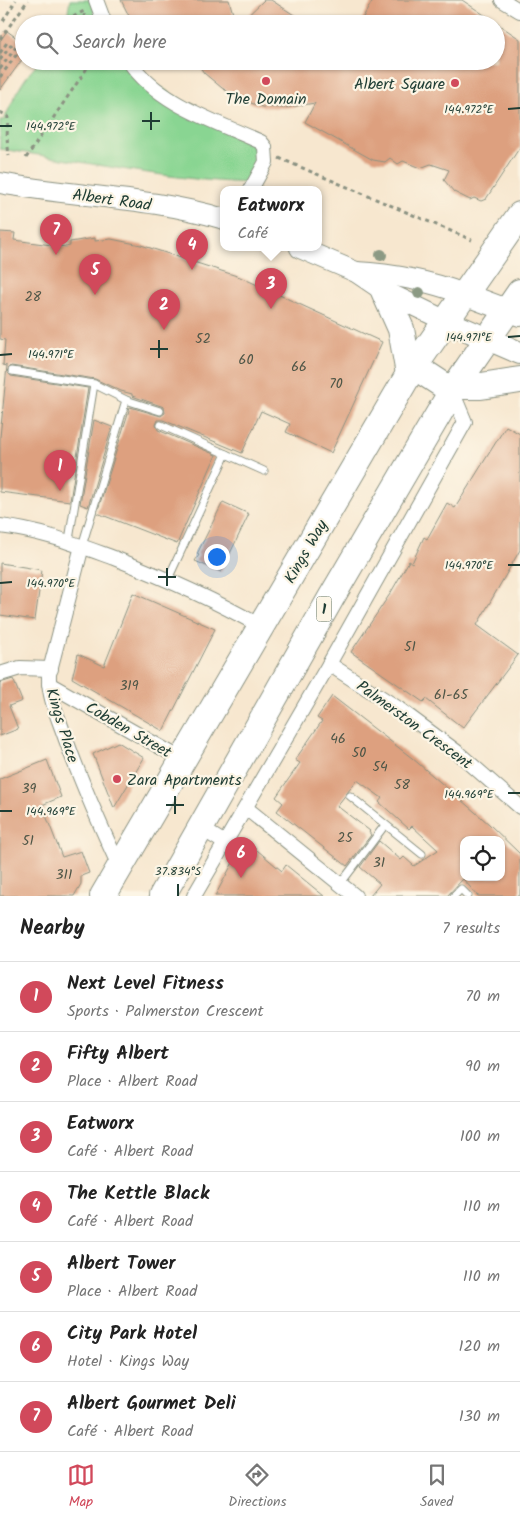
<!DOCTYPE html>
<meta charset="utf-8">
<style>
body{margin:0;font-family:Kalam,sans-serif;background:#f6f6f6;color:#222}
.controls{position:absolute;right:15px;bottom:15px;display:grid;overflow:hidden;border-radius:10px;box-shadow:0 1px 4px #0004}
.controls button{width:45px;height:45px;display:grid;place-items:center;padding:0;border:0;border-bottom:1px solid #e0e0e0;background:#fff;color:#222;font:25px sans-serif}
.you{position:absolute;left:216px;top:556px;width:18px;height:18px;margin:-12px;border:4px solid #fff;border-radius:50%;background:#1a73e8;box-shadow:0 0 0 8px #1a73e833}
.badge{display:grid;place-items:center;width:32px;height:32px;border-radius:50%;background:#d1495b;color:#fff;font-size:16px;font-weight:700}
.pin{position:absolute;translate:-50% -41px;filter:drop-shadow(0 1px 2px #0008)}
.pin::after{content:'';position:absolute;top:26px;width:18px;height:15px;background:inherit;clip-path:polygon(0 0,100% 0,50% 100%)}
.popup{position:absolute;left:220px;top:186px;width:102px;height:65px;box-sizing:border-box;display:grid;place-content:center;border-radius:10px;background:#fff;filter:drop-shadow(0 1px 4px #0005);font-size:16px;white-space:nowrap;color:#767676}
.popup b{font-size:19px;color:#222}
.popup::after{content:'';position:absolute;left:50%;top:100%;margin-left:-10px;border:10px solid transparent;border-top-color:#fff}
.list{margin:0;padding:0;list-style:none}
h2{display:flex;justify-content:space-between;align-items:center;height:65px;margin:0;padding:0 20px;font-size:21px}
h2 small{font-size:16px;font-weight:400;color:#767676}
.list li{display:grid;grid-template-columns:32px 1fr auto;gap:15px;align-items:center;box-sizing:border-box;height:70px;padding:0 20px;border-top:1px solid #e0e0e0}
.list b{display:block;font-size:19px;white-space:nowrap}
.list p{margin:0;font-size:16px;white-space:nowrap;color:#767676}
.list em{font-size:16px;font-style:normal;color:#767676}
.icon{flex:none;width:28px;height:28px;fill:none;stroke:currentColor;stroke-width:2;stroke-linecap:round;stroke-linejoin:round}
.map{position:relative;flex:none;width:520px;height:896px;overflow:hidden}
.search{position:absolute;background:#fff;box-shadow:0 1px 4px #0004;left:15px;right:15px;top:15px;height:55px;display:flex;align-items:center;gap:12px;box-sizing:border-box;padding:0 18px;border-radius:28px;color:#767676;font-size:19px}
.sheet{height:555px;background:#fff}
nav{display:flex;justify-content:space-around;align-items:center;box-sizing:border-box;height:70px;border-top:1px solid #e0e0e0;background:#fff;font-size:14px;color:#767676}
nav a{display:grid;justify-items:center;gap:2px}
nav .on{color:#d1495b}
.map>svg:first-child{display:block}
.green{fill:#89d592;stroke:#548963}
.building{fill:#dda07f;fill-rule:evenodd}
.lines{fill:none;stroke-linecap:round;stroke-linejoin:round}
.lane-casing{stroke:#8b9282;stroke-width:9}
.street-casing{stroke:#8b9282;stroke-width:16}
.secondary-casing{stroke:#8b9282;stroke-width:22}
.primary-casing{stroke:#8b9282;stroke-width:24}
.highway-casing{stroke:#8b9282;stroke-width:28}
.path{stroke:#8b9282;stroke-width:3;stroke-dasharray:4 4;stroke-linecap:butt}
.lane{stroke:#fff;stroke-width:7}
.street{stroke:#fff;stroke-width:14}
.secondary{stroke:#fff;stroke-width:20}
.primary{stroke:#fff;stroke-width:22}
.highway{stroke:#fff;stroke-width:26}
.tree{fill:#8c9a84}
.ticks{fill:none;stroke:#1f3d34;stroke-width:2}
.poi-dot{fill:#d1495b;stroke:#fcf5e5;stroke-width:2}
.labels{text-anchor:middle;stroke-width:4.5;stroke-linejoin:round;paint-order:stroke}
.number-label{font-size:14px;fill:#4e5647}
.shield{fill:#fcf5e5;stroke:#617469;stroke-width:1}
.shield-label{font-size:15px;font-weight:bold;fill:#1f3d34}
.poi-label{font-size:16px;fill:#1f3d34;stroke:#fcf5e5;text-anchor:end}
.street-label{font-size:16px;fill:#1f3d34;stroke:#fcf5e5}
.ticks-label{font-size:12px;text-anchor:middle;fill:#1f3d34;stroke:#fcf5e5;stroke-width:4.5;stroke-linejoin:round;paint-order:stroke}
</style>
<div class="map">
<svg width="520" height="896" viewBox="0 0 520 896">
<rect width="100%" height="100%" fill="#fcf5e5"/>
<filter id="ink" filterUnits="userSpaceOnUse"><feTurbulence type="fractalNoise" baseFrequency=".02" numOctaves="2"/><feDisplacementMap in="SourceGraphic" scale="10" xChannelSelector="R" yChannelSelector="G"/><feConvolveMatrix kernelMatrix="1 2 1 2 8 2 1 2 1" color-interpolation-filters="sRGB"/></filter>
<filter id="wash" filterUnits="userSpaceOnUse"><feTurbulence type="fractalNoise" baseFrequency=".0096" numOctaves="4" result="noise"/><feDisplacementMap in="SourceGraphic" scale="20" xChannelSelector="R" yChannelSelector="G"/><feGaussianBlur stdDeviation="1.12" result="paint"/><feColorMatrix in="noise" values="0 0 0 0 0 0 0 0 0 0 0 0 0 0 0 0 0 1.4 0 .05"/><feComposite in="paint" operator="in"/></filter>
<g filter="url(#wash)">
<rect width="100%" height="100%" fill="#f7e7cf"/>
<g class="green">
<polygon points="70,0 90,0 100,24 66,24"/>
<path d="M41,61H123L127,67L258,146L263,154L250,183C166,180 83,161 0,149V120H4C14,98 22,78 41,61Z"/>
</g>
<g id="blocks">
<g class="building">
<polygon points="121,0 229,0 236,24 133,24"/>
<polygon points="264,0 271,0 308,24 239,24"/>
<polygon points="373,0 462,0 520,39 520,147 486,199 481,201 474,198 470,200 454,192 444,180 449,170 431,164 420,168 403,161 398,164 390,158 385,162 373,160 305,122 315,103 284,108 262,107 240,99 222,88 204,73 196,61 496,61 496,24 359,24"/>
<polygon points="7,31 24,43 24,57 0,90 0,41"/>
<polygon points="0,232 15,233 14,240 66,247 70,246 70,242 95,238 95,241 111,239 141,245 240,277 382,342 331,453 286,432 290,424 261,411 242,453 163,420 158,420 156,425 158,430 216,455 177,544 97,513 130,407 161,416 165,413 164,407 132,396 132,394 121,391 95,379 11,366 7,371 11,376 88,388 70,501 0,492 0,437 7,366 3,365 5,340 0,339"/>
<polygon points="94,420 112,427 88,507 80,504"/>
<polygon points="506,426 520,434 520,550 477,625 518,655 463,728 426,699 423,702 351,652 390,594 409,561 412,563 424,537 427,539 447,503 455,508"/>
<polygon points="223,502 249,514 221,572 195,561 199,555 197,554"/>
<polygon points="0,563 42,570 35,620 0,615"/>
<polygon points="133,593 215,629 163,731 72,678 78,654 104,666"/>
<polygon points="13,679 22,701 9,706 18,729 0,736 0,683"/>
<path d="M332,696L412,758L489,824L520,854V896H478L463,879L447,896H370L380,884L360,867L379,841L401,860L404,857L414,866L438,850L412,826L409,829L379,802L382,798L357,780L337,806L370,831L369,832L371,835L347,866L277,811L283,803L276,797L300,763L295,760L322,721L317,718ZM464,840H501V877H464Z"/>
<polygon points="118,742 144,758 114,808 93,754"/>
<polygon points="47,760 61,797 42,805 62,857 81,851 89,873 81,876 81,884 74,896 0,896 0,779"/>
<polygon points="245,840 282,871 286,865 324,896 215,896"/>
</g>
</g>
</g>
<g filter="url(#ink)">
<use href="#blocks" fill-opacity="0" stroke="#8b9282" stroke-width="1"/>
<g class="lines">
<g class="lane-casing">
<g id="lane">
<polyline points="12,371 94,384 126,400 160,411"/>
<polyline points="161,425 264,471"/>
<polyline points="69,540 94,384"/>
<polyline points="82,546 126,400"/>
<polyline points="168,579 226,454"/>
<polyline points="350,796 422,854"/>
<polyline points="341,883 385,825"/>
<polyline points="454,896 461,889 468,896"/>
</g>
</g>
<g class="street-casing">
<g id="street">
<polyline points="96,0 105,24"/>
<polyline points="502,0 520,11"/>
<path d="M129,61C158,104 215,121 261,142L265,147L266,162L251,189"/>
<path d="M0,526C42,531 75,544 114,558C165,578 213,599 260,626"/>
<path d="M82,546L49,674C48,696 58,717 65,737C81,782 100,825 120,868"/>
<polyline points="329,664 399,709 457,752 520,807"/>
<polyline points="0,674 20,668 51,669"/>
<polyline points="49,684 183,760"/>
<polyline points="246,808 355,896"/>
<polyline points="199,827 225,843"/>
<polyline points="194,896 329,664 465,422 452,391"/>
</g>
</g>
<g class="secondary-casing">
<g id="secondary">
<path d="M0,183C74,197 151,197 224,219"/>
<polyline points="300,248 356,272 384,291 446,321"/>
<path d="M356,272C394,274 429,281 464,294"/>
</g>
</g>
<g class="primary-casing">
<g id="primary">
<polyline points="464,294 520,315"/>
<polyline points="446,321 520,353"/>
</g>
</g>
<g class="highway-casing">
<g id="highway">
<polyline points="384,291 401,329 409,374"/>
<polyline points="414,366 452,391"/>
<polyline points="455,386 481,386 520,380"/>
<polyline points="103,896 409,374 520,215"/>
<polyline points="162,896 331,598 452,391 520,292"/>
</g>
</g>
<g class="path">
<polyline points="52,16 54,17"/>
<polyline points="73,17 84,11 85,13 82,24"/>
<polyline points="3,21 16,0"/>
<polyline points="0,39 28,0"/>
<polyline points="0,53 8,41"/>
<polyline points="0,60 12,44"/>
<polyline points="0,69 16,47"/>
<polyline points="0,77 20,50"/>
<polyline points="0,112 8,116 7,138 9,156"/>
<polyline points="26,158 92,61"/>
<polyline points="279,158 472,240"/>
</g>
<use href="#lane" class="lane"/>
<use href="#street" class="street"/>
<use href="#secondary" class="secondary"/>
<use href="#primary" class="primary"/>
<use href="#highway" class="highway"/>
</g>
<g class="tree">
<circle cx="381" cy="255" r="6"/>
<circle cx="419" cy="293" r="6"/>
</g>
</g>
<path class="ticks" d="M508,109L520,108M151,112V130M142,121H160M0,126H12M508,337L520,336M159,340V358M150,349H168M0,355L12,354M508,565H520M167,568V586M158,577H176M0,583L12,582M508,793H520M175,796V814M166,805H184M0,811H12M178,884V896"/>
<g class="poi-dot">
<circle cx="266" cy="81" r="5"/>
<circle cx="455" cy="83" r="5"/>
<circle cx="117" cy="779" r="5"/>
</g>
<g class="labels">
<g class="number-label">
<text x="33" y="301">28</text>
<text x="203" y="343">52</text>
<text x="246" y="364">60</text>
<text x="299" y="371">66</text>
<text x="336" y="388">70</text>
<text x="410" y="651">51</text>
<text x="129" y="690">319</text>
<text x="451" y="699">61-65</text>
<text x="338" y="743">46</text>
<text x="359" y="757">50</text>
<text x="380" y="771">54</text>
<text x="402" y="789">58</text>
<text x="29" y="793">39</text>
<text x="345" y="842">25</text>
<text x="28" y="845">51</text>
<text x="379" y="867">31</text>
<text x="64" y="879">311</text>
</g>
<rect class="shield" x="316.5" y="596.5" width="15" height="25" rx="4"/>
<g class="shield-label">
<text x="324" y="614">1</text>
</g>
<g class="poi-label">
<text x="445" y="89">Albert Square</text>
<text x="266" y="104" text-anchor="middle">The Domain</text>
<text x="127" y="785" text-anchor="start">Zara Apartments</text>
</g>
<g class="street-label">
<text transform="translate(112 199) rotate(8)" y="6">Albert Road</text>
<text transform="translate(305 551) rotate(-60)" y="6">Kings Way</text>
<text transform="translate(415 724) rotate(36)" y="6">Palmerston Crescent</text>
<text transform="translate(63 725) rotate(73)" y="6">Kings Place</text>
<text transform="translate(129 729) rotate(30)" y="6">Cobden Street</text>
</g>
</g>
<g class="ticks-label">
<text x="469" y="113">144.972°E</text>
<text x="51" y="130">144.972°E</text>
<text x="469" y="341">144.971°E</text>
<text x="51" y="358">144.971°E</text>
<text x="469" y="569">144.970°E</text>
<text x="51" y="587">144.970°E</text>
<text x="469" y="798">144.969°E</text>
<text x="51" y="815">144.969°E</text>
<text x="178" y="875">37.834°S</text>
</g>
</svg>
<div class="controls">
<button><svg class="icon" aria-label="locate" viewBox="0 0 24 24"><circle cx="12" cy="12" r="6"/><path d="M12 2v4M12 18v4M2 12h4M18 12h4"/></svg></button>
</div>
<div class="you"></div>
<div class="pin badge" style="left:60px;top:491px">1</div>
<div class="pin badge" style="left:164px;top:330px">2</div>
<div class="pin badge" style="left:271px;top:309px">3</div>
<div class="popup"><b>Eatworx</b>Café</div>
<div class="pin badge" style="left:192px;top:270px">4</div>
<div class="pin badge" style="left:95px;top:295px">5</div>
<div class="pin badge" style="left:241px;top:878px">6</div>
<div class="pin badge" style="left:56px;top:255px">7</div>
<div class="search"><svg class="icon" aria-label="search" viewBox="0 0 24 24"><circle cx="10" cy="10" r="6"/><path d="M15 15l6 6"/></svg>Search here</div>
</div>
<section class="sheet">
<h2>Nearby<small>7 results</small></h2>
<ul class="list">
<li><span class="badge">1</span><div><b>Next Level Fitness</b><p>Sports · Palmerston Crescent</p></div><em>70 m</em></li>
<li><span class="badge">2</span><div><b>Fifty Albert</b><p>Place · Albert Road</p></div><em>90 m</em></li>
<li><span class="badge">3</span><div><b>Eatworx</b><p>Café · Albert Road</p></div><em>100 m</em></li>
<li><span class="badge">4</span><div><b>The Kettle Black</b><p>Café · Albert Road</p></div><em>110 m</em></li>
<li><span class="badge">5</span><div><b>Albert Tower</b><p>Place · Albert Road</p></div><em>110 m</em></li>
<li><span class="badge">6</span><div><b>City Park Hotel</b><p>Hotel · Kings Way</p></div><em>120 m</em></li>
<li><span class="badge">7</span><div><b>Albert Gourmet Deli</b><p>Café · Albert Road</p></div><em>130 m</em></li>
</ul>
</section>
<nav>
<a class="on"><svg class="icon" aria-label="map" viewBox="0 0 24 24"><path d="M3 6l6-2 6 2 6-2v14l-6 2-6-2-6 2zM9 4v14M15 6v14"/></svg>Map</a>
<a><svg class="icon" aria-label="directions" viewBox="0 0 24 24"><path d="M12 3l9 9-9 9-9-9zM9 14v-3h6M13 9l2 2-2 2"/></svg>Directions</a>
<a><svg class="icon" aria-label="saved" viewBox="0 0 24 24"><path d="M7 4h10v16l-5-4-5 4z"/></svg>Saved</a>
</nav>
